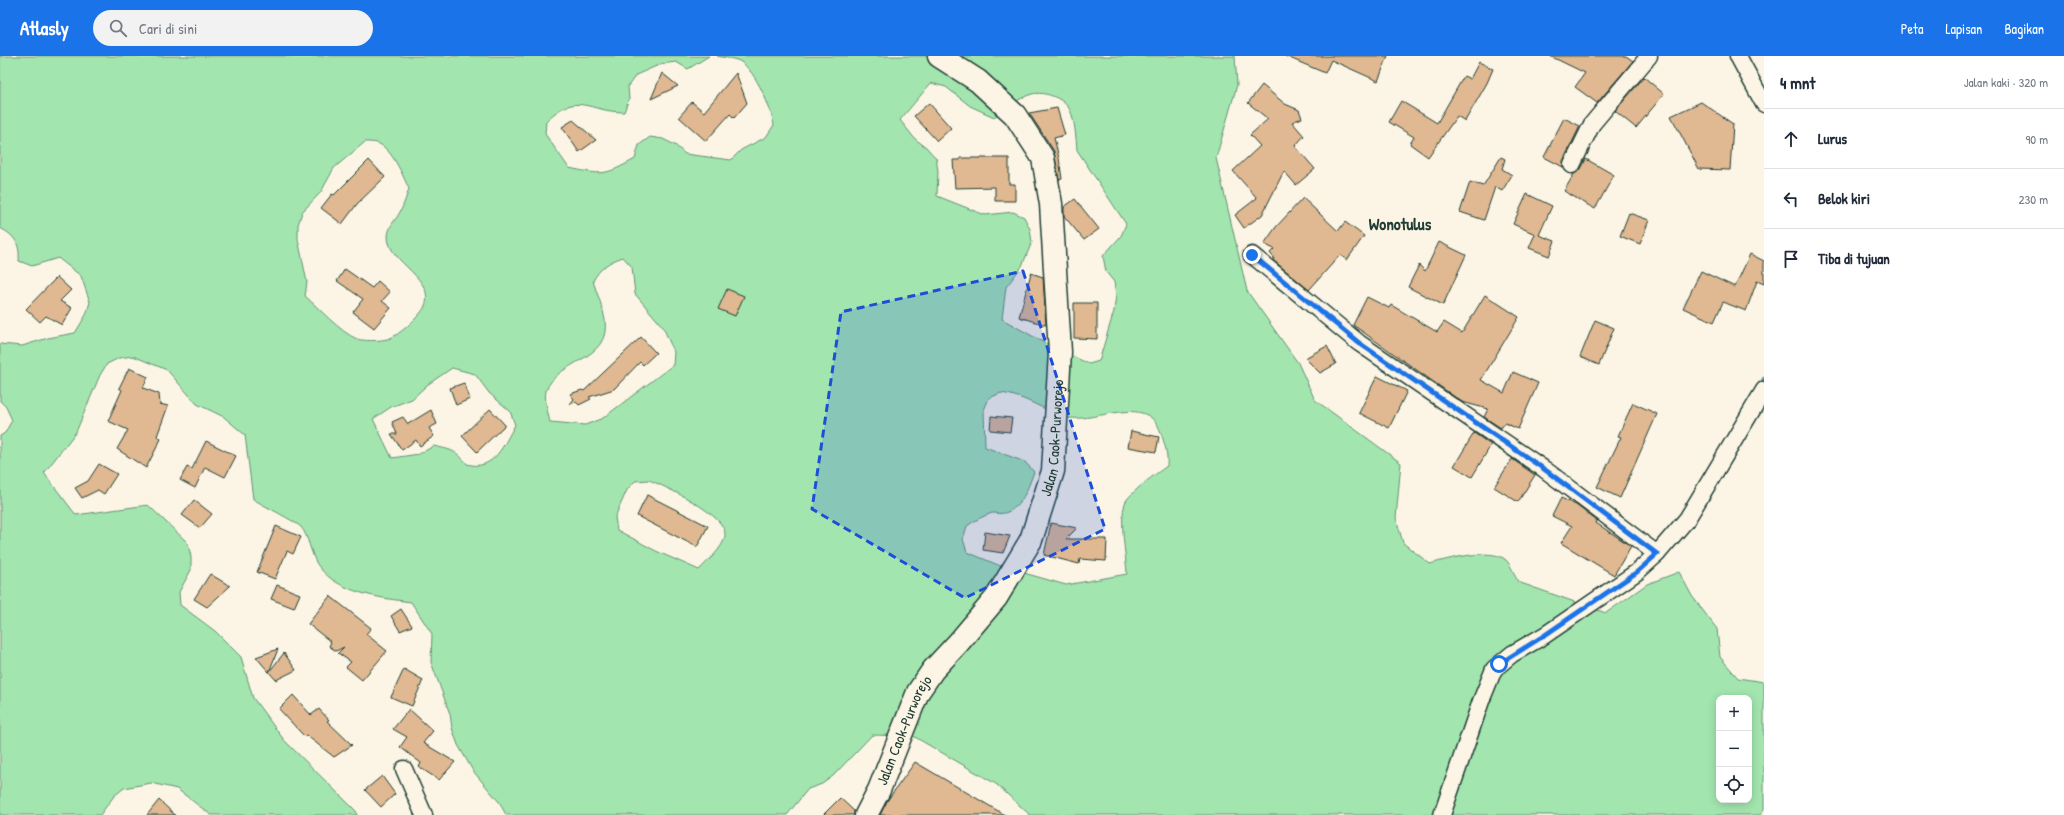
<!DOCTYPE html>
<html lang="id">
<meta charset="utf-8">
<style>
body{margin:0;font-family:"Patrick Hand",sans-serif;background:#f2f2f3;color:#1f2937}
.controls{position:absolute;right:12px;bottom:12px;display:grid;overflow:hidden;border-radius:8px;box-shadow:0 2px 10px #0003}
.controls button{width:36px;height:36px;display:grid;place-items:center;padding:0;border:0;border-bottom:1px solid #e0e1e3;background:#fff;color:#1f2937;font:20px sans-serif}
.stop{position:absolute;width:12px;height:12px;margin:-9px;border:3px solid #1a73e8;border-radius:50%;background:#fff}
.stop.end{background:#1a73e8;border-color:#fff;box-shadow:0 1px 4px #0008}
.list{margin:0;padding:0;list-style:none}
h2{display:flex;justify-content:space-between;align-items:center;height:52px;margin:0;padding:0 16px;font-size:17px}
h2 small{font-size:13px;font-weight:400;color:#747a83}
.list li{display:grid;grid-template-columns:26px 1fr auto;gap:12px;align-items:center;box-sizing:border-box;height:60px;padding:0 16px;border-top:1px solid #e0e1e3}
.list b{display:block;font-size:15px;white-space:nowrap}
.list em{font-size:13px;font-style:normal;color:#747a83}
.icon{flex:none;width:22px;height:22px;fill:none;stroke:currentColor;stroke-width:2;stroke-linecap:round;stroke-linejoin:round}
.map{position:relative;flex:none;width:1764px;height:759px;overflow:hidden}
header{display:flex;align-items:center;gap:24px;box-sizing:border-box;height:56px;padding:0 20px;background:#1a73e8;color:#fff}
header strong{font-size:19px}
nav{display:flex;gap:22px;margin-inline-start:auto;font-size:14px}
.search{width:280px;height:36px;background:#f2f2f3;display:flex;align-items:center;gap:10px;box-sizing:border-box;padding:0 14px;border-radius:22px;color:#747a83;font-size:15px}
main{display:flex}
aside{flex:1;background:#fff}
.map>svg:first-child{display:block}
.green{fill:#a3e5af;stroke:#619172;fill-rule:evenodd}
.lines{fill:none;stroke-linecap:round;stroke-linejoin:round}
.stream{stroke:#5f99a1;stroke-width:4.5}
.building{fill:#e0b891;stroke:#1f3d34}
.street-casing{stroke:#1f3d34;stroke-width:19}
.secondary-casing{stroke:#1f3d34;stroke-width:25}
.street{stroke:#fcf5e5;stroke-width:16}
.secondary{stroke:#fcf5e5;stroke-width:22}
.route{stroke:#1a73e8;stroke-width:5}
.marked{fill:#1d4ed8;fill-opacity:0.2;stroke:#1d4ed8;stroke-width:3;stroke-dasharray:8 5;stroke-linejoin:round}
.labels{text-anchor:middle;stroke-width:3;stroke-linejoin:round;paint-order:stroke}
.street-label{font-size:15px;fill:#1f3d34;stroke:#fcf5e5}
.quarter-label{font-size:17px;font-weight:bold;fill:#1f3d34;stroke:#fcf5e5}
</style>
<header>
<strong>Atlasly</strong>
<div class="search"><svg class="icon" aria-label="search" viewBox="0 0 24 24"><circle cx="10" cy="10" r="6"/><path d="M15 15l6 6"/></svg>Cari di sini</div>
<nav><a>Peta</a><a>Lapisan</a><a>Bagikan</a></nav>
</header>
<main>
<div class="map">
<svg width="1764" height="759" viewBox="0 0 1764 759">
<rect width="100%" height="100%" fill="#fcf5e5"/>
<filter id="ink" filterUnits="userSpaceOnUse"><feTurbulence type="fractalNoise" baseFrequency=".025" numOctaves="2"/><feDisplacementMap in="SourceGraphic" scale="8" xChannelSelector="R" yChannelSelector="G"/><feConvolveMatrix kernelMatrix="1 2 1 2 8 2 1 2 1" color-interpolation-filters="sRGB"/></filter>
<g filter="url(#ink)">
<path class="green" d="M0,0H709L688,13L676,6L661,8L636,19L628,30L629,43L624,56C588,56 577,34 546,65L545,78L569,112C603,119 604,120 635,103L639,89L650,81L663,83L675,89L685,98L731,104L741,94L766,81L774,69C771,52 756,16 741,6C735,2 724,2 717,0H1235L1237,29L1216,102L1247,235L1298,307L1315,344L1401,407L1396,462L1403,487L1430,508C1447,503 1492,491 1506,504C1511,509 1515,520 1518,526L1606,557L1647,528L1679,516L1692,540L1717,573L1720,601L1738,622L1764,626V753L1760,759H1030L996,728L913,680L872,679L833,720L822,728L808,733L787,759H506L500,747L473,715L458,689L452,672L450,658L431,606L432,578L411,546C380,542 336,537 317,508C311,498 308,479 301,471C293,464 264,450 253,443L245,379L224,361L197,348L167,314L133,300L119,302L107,308L100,319L76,376L44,417L76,459L148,449L188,487L191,501V514L179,536L180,549L215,575L241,601L253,642L284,684L356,755L357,759H211L177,733L151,727L124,732L114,740L100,759H0V380L5,377L12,364L6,351L0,345V288L22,290L48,282L75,277L86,259L90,246L81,220L58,202L32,210L19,205C20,189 16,180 0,172ZM931,27L946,31L970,50L994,61C1006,53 1018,42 1032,38C1044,35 1064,42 1070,54C1075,65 1076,82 1077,94L1126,168L1121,180L1103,200L1106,216L1114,226L1116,239L1114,255L1099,305L1089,308L1043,286L1002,263L1006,231L1022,210L1032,186L1030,173L1024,161L1013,156L985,159L937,140L938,115L936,102L926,91L915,83L900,64ZM365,86C369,86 373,86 377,87C392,92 403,120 409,133C406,141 404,149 400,156C396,164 389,169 388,180C387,207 439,223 424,252C419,261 396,282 387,283C380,285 363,285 357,283C340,276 319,252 305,240L307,226L298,183V169L302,156L321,136L334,112ZM623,201L632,211L635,238L663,271L674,296L673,309L603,362L585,369L550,366C548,357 544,343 546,335C557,303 611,306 605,264C603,251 597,238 593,225C600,212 608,206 623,201ZM452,312L475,318L489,337L510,355L515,369C504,388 494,416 467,408C456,394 451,394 434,390L419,398L392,402L373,363L391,351L412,343L427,329ZM1001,337C1025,340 1043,354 1065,361C1093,369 1148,335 1161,377C1165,389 1168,398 1167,410C1157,417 1129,437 1125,447C1119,465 1126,499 1127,518L1066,529L1003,511L967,496L963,483L967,470C974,465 983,460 992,457C996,457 1000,458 1004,457C1022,453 1028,431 1034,416L1025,406L985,391L984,354L989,342ZM649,424C666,431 728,459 725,480C723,493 707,505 699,514L656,495L617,474L615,461L627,434L635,425ZM1719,642H1749V744H1719Z"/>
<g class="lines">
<polyline class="stream" points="1759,332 1764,323"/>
</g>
<g class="building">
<polygon points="1285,0 1388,0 1378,25 1331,4 1325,17"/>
<polygon points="1550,0 1626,0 1633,5 1597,47 1575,31 1585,17"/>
<polygon points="1479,6 1493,13 1487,27 1465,65 1457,60 1428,101 1410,88 1414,81 1389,66 1401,45 1437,67 1464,20 1470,23"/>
<polygon points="662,17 678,30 651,43"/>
<polygon points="736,17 747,47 734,62 730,58 706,85 679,61 692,46 704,56"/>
<polygon points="1644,21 1664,38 1636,72 1615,55"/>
<polygon points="1262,29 1285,48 1299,54 1302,62 1292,66 1304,80 1295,90 1315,113 1296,129 1284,115 1262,159 1244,172 1235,159 1257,142 1233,115 1260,90 1250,79 1268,63 1248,47"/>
<polygon points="1701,46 1733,68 1730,114 1699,113 1671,60"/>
<polygon points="929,47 951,72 937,85 914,60"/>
<polygon points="1057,52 1065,79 1054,82 1059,102 1062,123 1059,124 1054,95 1029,57"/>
<polygon points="1564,62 1580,70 1563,105 1563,111 1544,101"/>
<polygon points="573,64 596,84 579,96 562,71"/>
<polygon points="1501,101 1505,103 1502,113 1512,119 1502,135 1495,131 1484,164 1460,156 1470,126 1483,130"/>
<polygon points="960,102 1009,102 1009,128 1015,128 1015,145 995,145 995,131 955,132 953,104 960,104"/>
<polygon points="1586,103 1614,119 1595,153 1564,135 1574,118 1581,113"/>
<polygon points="369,104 385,121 357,148 342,168 321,152 332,138 334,139"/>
<polygon points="1527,138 1552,150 1539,179 1555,185 1549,200 1529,192 1535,178 1513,168"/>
<polygon points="1303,142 1338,175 1345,166 1364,180 1347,204 1340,199 1309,234 1273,204 1274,202 1270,197 1274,193 1264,188 1276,171"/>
<polygon points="1075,143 1099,173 1084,184 1064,160 1064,151"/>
<polygon points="1629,157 1649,164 1640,188 1620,180"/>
<polygon points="1439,186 1466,199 1443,249 1408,231 1419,209 1425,215"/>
<polygon points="1750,198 1764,205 1764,228 1757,225 1746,255 1723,246 1714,266 1683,252 1701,215 1735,231"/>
<polygon points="345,213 372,232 378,225 390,236 382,245 391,252 374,272 353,256 363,243 337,225"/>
<polygon points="1031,217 1043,221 1046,269 1019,261"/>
<polygon points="57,221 71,234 60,245 72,252 62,269 46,260 40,266 26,253"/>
<polygon points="727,233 744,240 735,260 718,253"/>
<polygon points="1485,239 1519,261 1481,324 1504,337 1513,316 1538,327 1518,373 1505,367 1501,372 1484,361 1488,353 1462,346 1353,269 1367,241 1389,252 1391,249 1437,276 1444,266 1462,277"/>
<polygon points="1074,247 1097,247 1097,283 1074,282"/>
<polygon points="1595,264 1614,272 1599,309 1580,301"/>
<polygon points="641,281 656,297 643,309 640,306 614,333 589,341 591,343 579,349 576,346 570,348 574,343 570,338 582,334 584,335"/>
<polygon points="1327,290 1336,308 1320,317 1305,302"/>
<polygon points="129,312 148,321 143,332 159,338 160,348 168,350 157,380 161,383 146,412 117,393 128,374 108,365 122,334 119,332"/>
<polygon points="1377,320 1407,335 1389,372 1359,357"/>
<polygon points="464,327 470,343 456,349 450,332"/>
<polygon points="1633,347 1657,358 1620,442 1597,431 1621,381 1618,380"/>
<polygon points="490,353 505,369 477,396 462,380"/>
<polygon points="431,354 437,368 429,372 434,380 420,390 416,384 402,394 391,378 397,378 392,366 403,361 408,368"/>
<polygon points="991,360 1012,362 1010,376 990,374"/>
<polygon points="1131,375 1159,381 1156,396 1128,391"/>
<polygon points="1474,377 1491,389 1472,421 1454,410"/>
<polygon points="206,385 236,400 225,421 205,411 195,432 180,424 187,411 192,413"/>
<polygon points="1512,403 1535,419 1518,446 1494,431"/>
<polygon points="99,408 117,418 104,438 98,434 82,442 75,432 88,425"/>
<polygon points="647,439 708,470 697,491 637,460"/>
<polygon points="1561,442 1576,449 1597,465 1596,467 1631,490 1614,519 1561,487 1572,470 1552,460"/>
<polygon points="194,444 212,458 200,472 182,459"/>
<polygon points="1051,467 1077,472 1066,483 1107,483 1106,505 1080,503 1079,508 1044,499"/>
<polygon points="276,470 301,481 293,498 287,495 275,523 257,516"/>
<polygon points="985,476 1010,480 1003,497 983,494"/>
<polygon points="210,518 230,530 207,551 194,543"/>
<polygon points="277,529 300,538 294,552 271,543"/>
<polygon points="330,540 371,572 366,578 387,595 362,624 346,611 351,606 338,597 344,591 336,595 329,590 331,586 308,568"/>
<polygon points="401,553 412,570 400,575 391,560"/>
<polygon points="278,593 269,616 256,601"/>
<polygon points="284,597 296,614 276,624 269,616"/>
<polygon points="404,613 423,624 412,650 391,641"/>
<polygon points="293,639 311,659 319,653 329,664 327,665 352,689 334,701 306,679 304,680 279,653"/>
<polygon points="409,653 433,675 423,687 455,706 439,724 419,711 421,707 400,691 407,681 393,673"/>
<polygon points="915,706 1005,759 880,759 887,745"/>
<polygon points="382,720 395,738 381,751 365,734"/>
<polygon points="840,742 854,755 854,759 823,759"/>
<polygon points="159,744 175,759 147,759"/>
</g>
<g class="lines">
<g class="street-casing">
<g id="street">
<polyline points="1738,0 1764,48"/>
<polyline points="1572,109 1592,68 1649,0"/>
<polyline points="1252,199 1359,287 1544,413 1657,498"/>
<polyline points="404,713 424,759"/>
<polyline points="1442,759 1481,645 1494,613 1512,598 1545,579 1637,516 1657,498 1687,463 1764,334"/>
</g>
</g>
<g class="secondary-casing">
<g id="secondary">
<path id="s1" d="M866,759L879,734L918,636L933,614L959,586L996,542L1031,484L1053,415L1060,296L1051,148L1043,102L1015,59L978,25L939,0"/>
</g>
</g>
<use href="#street" class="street"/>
<use href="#secondary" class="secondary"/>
</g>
</g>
<g class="lines" filter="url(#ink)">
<polyline class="route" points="1252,199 1359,287 1544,413 1657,498 1637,516 1545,579 1499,608"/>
</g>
<path class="marked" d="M1023,215L1105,473L965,542L812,453L841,256Z"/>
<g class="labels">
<g class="street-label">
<text dy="5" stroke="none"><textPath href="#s1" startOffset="429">Jalan Caok-Purworejo</textPath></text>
<text dy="5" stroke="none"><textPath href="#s1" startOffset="93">Jalan Caok-Purworejo</textPath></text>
</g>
<g class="quarter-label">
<text x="1400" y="174">Wonotulus</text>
</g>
</g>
</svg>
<div class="controls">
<button>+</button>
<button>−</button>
<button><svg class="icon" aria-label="locate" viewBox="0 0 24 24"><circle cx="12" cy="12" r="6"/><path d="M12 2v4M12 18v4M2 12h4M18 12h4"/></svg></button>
</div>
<div class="stop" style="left:1499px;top:608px"></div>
<div class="stop end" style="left:1252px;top:199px"></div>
</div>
<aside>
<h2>4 mnt<small>Jalan kaki · 320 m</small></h2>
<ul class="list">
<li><svg class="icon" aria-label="ahead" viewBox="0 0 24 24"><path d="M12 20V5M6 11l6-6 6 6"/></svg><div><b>Lurus</b></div><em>90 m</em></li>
<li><svg class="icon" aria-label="left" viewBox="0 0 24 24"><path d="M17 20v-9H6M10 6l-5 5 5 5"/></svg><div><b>Belok kiri</b></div><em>230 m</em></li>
<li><svg class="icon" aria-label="arrive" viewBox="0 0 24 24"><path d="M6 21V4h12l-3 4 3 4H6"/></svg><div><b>Tiba di tujuan</b></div></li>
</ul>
</aside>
</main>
